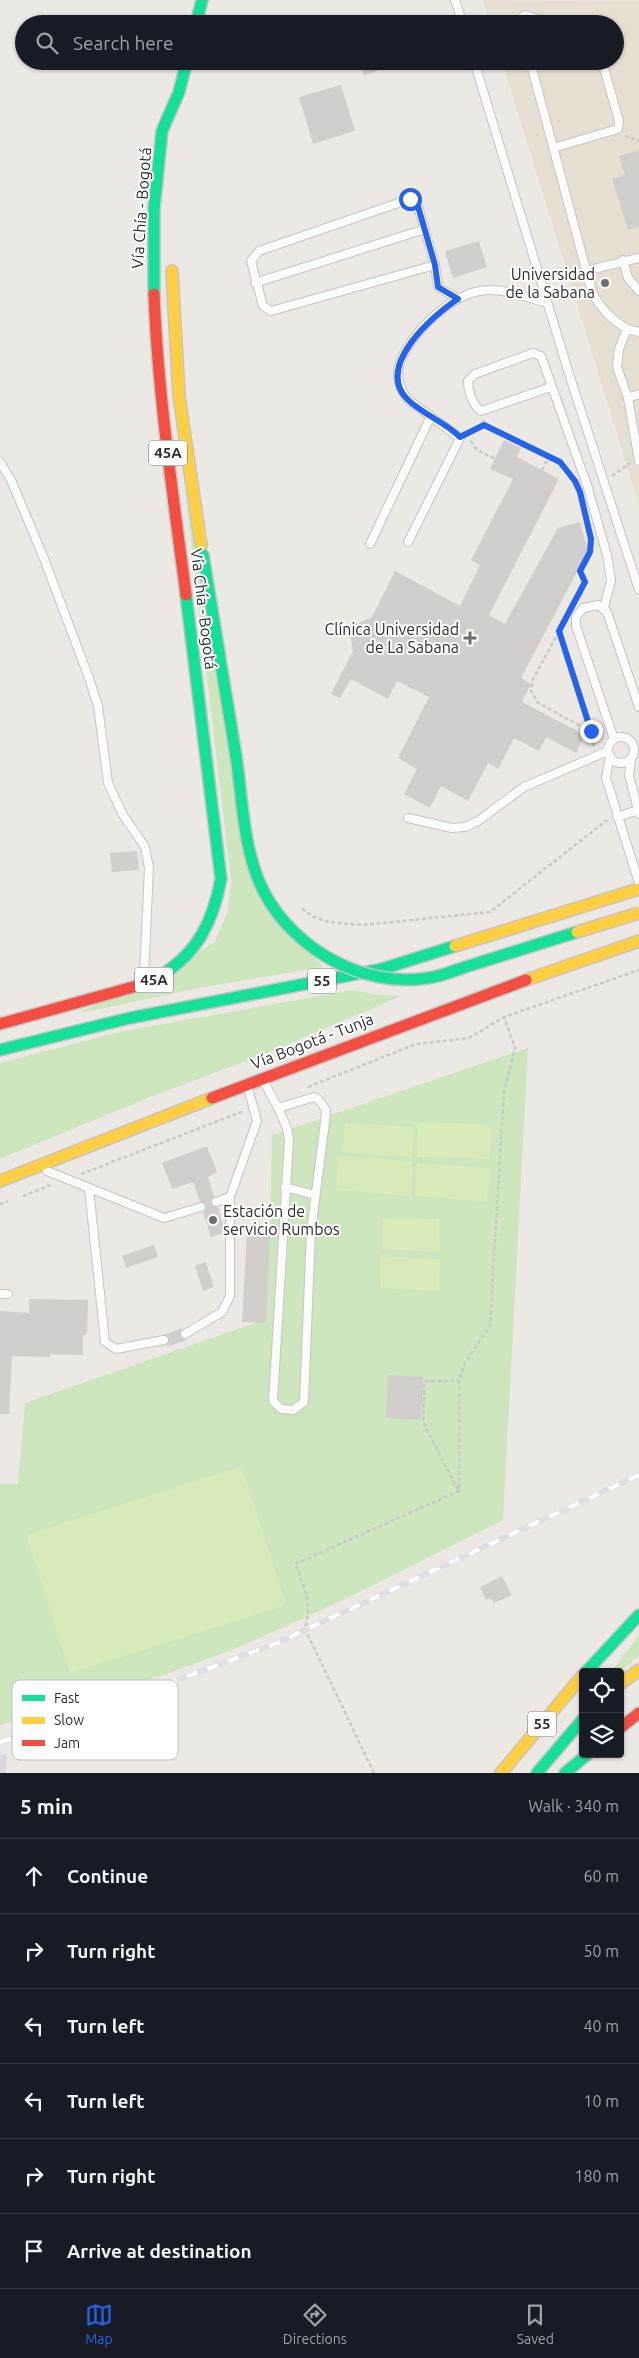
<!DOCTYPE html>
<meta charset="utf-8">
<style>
body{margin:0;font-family:Ubuntu,sans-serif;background:#20242c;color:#f1f3f6}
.controls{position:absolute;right:15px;bottom:15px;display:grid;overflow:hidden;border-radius:5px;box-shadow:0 1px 4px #0004}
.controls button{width:45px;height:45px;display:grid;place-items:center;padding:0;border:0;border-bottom:1px solid #363941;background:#171b24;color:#f1f3f6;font:25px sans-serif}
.stop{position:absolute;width:15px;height:15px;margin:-11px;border:4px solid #2563eb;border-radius:50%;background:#fff}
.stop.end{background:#2563eb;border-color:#fff;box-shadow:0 1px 5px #0008}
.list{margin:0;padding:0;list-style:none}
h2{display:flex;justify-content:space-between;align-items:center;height:65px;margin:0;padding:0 20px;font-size:21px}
h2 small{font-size:16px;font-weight:400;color:#9ea1a6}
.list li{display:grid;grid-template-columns:32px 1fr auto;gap:15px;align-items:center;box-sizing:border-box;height:75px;padding:0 20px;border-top:1px solid #363941}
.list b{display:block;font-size:19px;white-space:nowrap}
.list em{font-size:16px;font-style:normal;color:#9ea1a6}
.icon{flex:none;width:28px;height:28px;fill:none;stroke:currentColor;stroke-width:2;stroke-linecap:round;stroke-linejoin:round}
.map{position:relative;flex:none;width:639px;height:1773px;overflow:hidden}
.search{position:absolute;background:#171b24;box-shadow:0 1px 4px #0004;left:15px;right:15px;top:15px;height:55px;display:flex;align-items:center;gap:12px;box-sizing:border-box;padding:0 18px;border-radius:28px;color:#9ea1a6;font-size:19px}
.sheet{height:515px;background:#171b24}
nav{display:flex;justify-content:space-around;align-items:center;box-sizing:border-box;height:70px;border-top:1px solid #363941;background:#171b24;font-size:14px;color:#9ea1a6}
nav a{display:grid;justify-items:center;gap:2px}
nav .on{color:#2563eb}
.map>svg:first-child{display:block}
.industrial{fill:#dcd9db}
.education{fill:#e6e0d3}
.green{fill:#cee6be}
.pitch{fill:#d9eabb}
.building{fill:#d1cecb}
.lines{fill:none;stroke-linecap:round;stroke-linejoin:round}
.lane-casing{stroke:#c5c4c5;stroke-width:10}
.fast-casing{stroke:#c6c5c4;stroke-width:14}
.slow-casing{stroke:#c6c5c4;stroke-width:14}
.jam-casing{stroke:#c6c5c4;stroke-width:14}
.path{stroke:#c9c9c8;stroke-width:2.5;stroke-dasharray:4 2.5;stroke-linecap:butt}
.lane{stroke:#fcfcfb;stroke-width:8}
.fast{stroke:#16e098;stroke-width:11}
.slow{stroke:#ffcf43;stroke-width:11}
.jam{stroke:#f24e42;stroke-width:11}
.rail-casing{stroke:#dfdfe1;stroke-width:5.5}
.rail{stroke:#fff;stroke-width:4;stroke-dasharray:11;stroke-linecap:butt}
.fast-bridge-casing{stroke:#c6c5c4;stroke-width:14;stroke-linecap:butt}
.slow-bridge-casing{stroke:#c6c5c4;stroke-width:14;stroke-linecap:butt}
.fast-bridge{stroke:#16e098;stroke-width:11}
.slow-bridge{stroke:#ffcf43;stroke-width:11}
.route{stroke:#2563eb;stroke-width:6}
.poi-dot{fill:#706f6e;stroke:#fff;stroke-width:2}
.labels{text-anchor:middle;stroke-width:4;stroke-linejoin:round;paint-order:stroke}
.shield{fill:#fff;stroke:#6d6d6d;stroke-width:1}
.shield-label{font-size:15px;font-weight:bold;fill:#2e2e2e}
.street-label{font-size:16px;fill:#2e2e2e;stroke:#fff}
.poi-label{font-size:16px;fill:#2e2e2e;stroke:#fff;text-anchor:end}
.key{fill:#fff;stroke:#c0c0c0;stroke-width:1}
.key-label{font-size:14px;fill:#2e2e2e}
</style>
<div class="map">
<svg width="639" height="1773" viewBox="0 0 639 1773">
<rect width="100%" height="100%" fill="#ece8e4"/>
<polygon class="industrial" points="7,1754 6,1773 0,1773 0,1755"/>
<polygon class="education" points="483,0 639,1 639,505 502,61 615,61 615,24 490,24"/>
<g class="green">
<polygon points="181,455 246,857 323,967 204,987 76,1014 214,943 227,914 231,880"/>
<polygon points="352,990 378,995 401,996 275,1050 145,1099 0,1159 0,1063 119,1032"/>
<path d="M528,1048L503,1520C405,1568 308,1621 205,1660C138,1685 69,1704 0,1725V1484H18L25,1403L255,1323L270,1233L272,1135Z"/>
<polygon points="639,1635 639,1655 620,1672 611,1672"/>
</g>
<g class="pitch">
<polygon points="418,1122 491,1124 490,1159 417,1157"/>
<polygon points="345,1123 414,1127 412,1157 343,1152"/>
<polygon points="339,1156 413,1161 411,1196 336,1190"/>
<polygon points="417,1163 490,1168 487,1202 415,1196"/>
<polygon points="382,1218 439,1219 440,1252 382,1249"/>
<polygon points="380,1256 440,1259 439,1291 381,1288"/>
<polygon points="242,1466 286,1605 70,1673 26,1535"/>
</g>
<g class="building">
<polygon points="360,61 399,61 400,64 364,75"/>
<polygon points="341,85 355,131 313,144 299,97"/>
<polygon points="639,150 639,227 628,230 612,179 625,175 619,156"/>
<polygon points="479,241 487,267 453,278 445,251"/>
<polygon points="504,440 521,448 517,457 559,479 489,615 505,624 558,528 580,522 588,551 521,678 531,684 522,702 585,735 576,753 546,737 539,751 514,738 498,769 488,763 468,801 441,786 430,808 404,794 417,769 398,758 429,697 397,681 388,699 351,679 340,698 331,694 353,651 349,628 372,617 395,571 460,606 480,565 471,560 513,479 490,469"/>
<polygon points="137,851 139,870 112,872 110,853"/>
<polygon points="207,1146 217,1172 208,1177 214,1197 211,1203 218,1207 224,1229 224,1233 211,1237 203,1212 206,1205 200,1202 193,1182 172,1189 162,1163"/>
<polygon points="247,1232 270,1233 266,1323 242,1322"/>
<polygon points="154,1245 158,1257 126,1268 122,1256"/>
<polygon points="206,1262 214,1287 203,1291 195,1266"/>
<polygon points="29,1299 88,1300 87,1334 83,1336 83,1355 51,1354 49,1357 12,1356 9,1414 0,1414 0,1311 29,1313"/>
<polygon points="183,1328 180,1336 187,1340 166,1347 169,1338 166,1335 162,1335"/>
<polygon points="388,1375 423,1377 421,1420 386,1418"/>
<polygon points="502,1576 512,1595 494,1603 490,1598 486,1600 480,1587"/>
</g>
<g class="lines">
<g class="lane-casing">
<g id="lane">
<polyline points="455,0 463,24"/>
<polyline points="520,24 522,17 525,15 552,24"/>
<polyline points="474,61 570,377 639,590"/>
<path d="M530,61L592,292C601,309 611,319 627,329L619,349L617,367L628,398L639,461"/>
<polyline points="553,148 618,129 619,121 602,61"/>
<polyline points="623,260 628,278 639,291"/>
<polyline points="435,265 271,311 263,306 251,261 259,251 410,199 417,203 435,265 438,287 458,299"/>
<polyline points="586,271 639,258"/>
<polyline points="255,283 425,229"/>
<polyline points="627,329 639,332"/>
<path d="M551,387L481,411C473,406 468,391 468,381L475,374L533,353L541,356L588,488L607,555L611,580L604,608"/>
<polyline points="628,398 639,394"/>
<polyline points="0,462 11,480 43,556 89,678 98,706 108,783 123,815 145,847 149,868 144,977"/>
<path d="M408,542L460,438L407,399C401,390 397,381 398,370C404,339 449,295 480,291C502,287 526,297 547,303"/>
<polyline points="370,544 431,416"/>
<circle cx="621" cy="750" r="13"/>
<polyline points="614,739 576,626 576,617 583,608 598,605 607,612 639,707"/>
<polyline points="610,756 606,778 639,883"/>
<polyline points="631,758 629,775 639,814"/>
<polyline points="617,817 638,810"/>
<polyline points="408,818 452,828 465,827 478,821 524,787 608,751"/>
<polyline points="264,1082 278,1108 314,1097 319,1100 326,1110 325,1122 311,1231 304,1402 293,1410 281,1409 273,1401 289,1140 287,1128 278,1108"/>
<polyline points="47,1171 164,1218 201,1207"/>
<polyline points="285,1187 315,1195"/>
<polyline points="89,1188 105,1342 116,1349 164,1340"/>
<polyline points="216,1202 230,1197"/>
<polyline points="0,1294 8,1294"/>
<polyline points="185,1334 222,1312 230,1296 230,1197 257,1121 248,1088"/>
</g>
</g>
<g class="fast-casing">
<g id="fast">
<polyline points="196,24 202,0"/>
<polyline points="154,294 154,209 162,131 179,92 187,61"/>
<polyline points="203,555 236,756"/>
<path d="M160,976C198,953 213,921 221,879L186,595"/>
<polyline points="0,1050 130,1018 382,969 455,946"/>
<polyline points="586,1672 639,1615"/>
<polyline points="537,1773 583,1719"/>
<polyline points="565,1773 588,1754"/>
</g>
</g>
<g class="slow-casing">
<g id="slow">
<polyline points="172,271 179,396 201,545"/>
<polyline points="455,946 639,889"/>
<polyline points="526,980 639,941"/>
<polyline points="0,1181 212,1098"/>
<polyline points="620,1684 639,1670"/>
<polyline points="501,1773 583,1675"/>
</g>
</g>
<g class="jam-casing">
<g id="jam">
<path d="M154,294C158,395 173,495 186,595"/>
<polyline points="0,1024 144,984 160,976"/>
<polyline points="212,1098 526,980"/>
<polyline points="620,1728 639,1713"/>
</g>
</g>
<g class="path">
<polyline points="625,136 639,141"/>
<polyline points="483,420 484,425 560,462 572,478"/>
<polyline points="468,433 484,425"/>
<polyline points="471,441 476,449 495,459"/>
<polyline points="542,470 549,457"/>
<polyline points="612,476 630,463"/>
<polyline points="575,600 585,582 580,571 590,552 591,540"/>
<polyline points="565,620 533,679 531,691 538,703 599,736"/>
<polyline points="559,631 591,731"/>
<polyline points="593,746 599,735"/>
<polyline points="302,909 312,916 328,922 363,925 490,912 607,820"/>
<polyline points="308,1087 416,1044 469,1038 504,1017 639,970"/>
<polyline points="81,1174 244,1111"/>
<polyline points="23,1196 53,1184"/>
<polyline points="0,1204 8,1201"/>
<polyline points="458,1490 423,1422 425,1381 459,1381"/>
<path d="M374,1773L305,1629C312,1601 305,1589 295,1564L459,1491V1381L464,1365L490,1325L504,1091L515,1048L504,1017"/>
</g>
<use href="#lane" class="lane"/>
<use href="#fast" class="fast"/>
<use href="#slow" class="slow"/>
<use href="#jam" class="jam"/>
<g class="rail-casing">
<polyline id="rail" points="0,1742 102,1708 277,1643 639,1475"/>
</g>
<use href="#rail" class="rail"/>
<g class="fast-bridge-casing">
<path id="fast-bridge" d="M236,756C242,796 243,841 258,879C284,944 359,989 428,978C444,976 460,968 475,964C509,953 543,943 577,932"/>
</g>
<g class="slow-bridge-casing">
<polyline id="slow-bridge" points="577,932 639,913"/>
</g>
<use href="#fast-bridge" class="fast-bridge"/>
<use href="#slow-bridge" class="slow-bridge"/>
</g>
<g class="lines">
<path class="route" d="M410,199L417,203L435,265L438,287L458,299C433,315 375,366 407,399C422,414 445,422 460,437L484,425L560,462L575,481L580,492L591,539L590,552L580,571L585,582L559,631L591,731"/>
</g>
<g class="poi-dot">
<circle cx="605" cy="283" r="5"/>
<path d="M467.5 630.5h5v5h5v5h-5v5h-5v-5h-5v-5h5z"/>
<circle cx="213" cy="1220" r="5"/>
</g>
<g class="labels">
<g class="shield">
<rect x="149" y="440.5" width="38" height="25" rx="4"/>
<rect x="135" y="967.5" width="38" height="25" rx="4"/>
<rect x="308" y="968.5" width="28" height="25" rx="4"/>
<rect x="528" y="1711.5" width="28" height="25" rx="4"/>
</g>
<g class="shield-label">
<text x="168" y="458">45A</text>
<text x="154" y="985">45A</text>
<text x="322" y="986">55</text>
<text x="542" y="1729">55</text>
</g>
<g class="street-label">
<text transform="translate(141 208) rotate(-86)" y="6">Vía Chía - Bogotá</text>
<text transform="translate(204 609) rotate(83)" y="6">Vía Chía - Bogotá</text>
<text transform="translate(312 1041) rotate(-21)" y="6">Vía Bogotá - Tunja</text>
</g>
<g class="poi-label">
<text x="595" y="280">Universidad<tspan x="595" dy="18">de la Sabana</tspan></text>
<text x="459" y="635">Clínica Universidad<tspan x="459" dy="18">de La Sabana</tspan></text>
<text x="223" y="1217" text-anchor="start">Estación de<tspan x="223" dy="18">servicio Rumbos</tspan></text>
</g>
</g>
<rect x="12" y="1680" width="166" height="80" rx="8" class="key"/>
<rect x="22" y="1695" width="23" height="6" fill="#16e098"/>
<rect x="22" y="1717" width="23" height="7" fill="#ffcf43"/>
<rect x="22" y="1740" width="23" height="6" fill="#f24e42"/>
<g class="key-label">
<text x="54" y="1703">Fast</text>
<text x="54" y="1725">Slow</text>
<text x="54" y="1748">Jam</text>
</g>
</svg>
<div class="controls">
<button><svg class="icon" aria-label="locate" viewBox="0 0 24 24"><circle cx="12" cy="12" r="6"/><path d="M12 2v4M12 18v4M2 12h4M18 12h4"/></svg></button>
<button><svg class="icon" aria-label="layers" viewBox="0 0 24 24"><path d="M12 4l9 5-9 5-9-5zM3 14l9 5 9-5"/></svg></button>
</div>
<div class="stop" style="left:410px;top:199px"></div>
<div class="stop end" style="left:591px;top:731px"></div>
<div class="search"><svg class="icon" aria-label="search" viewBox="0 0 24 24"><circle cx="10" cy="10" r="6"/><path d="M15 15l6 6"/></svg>Search here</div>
</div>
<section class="sheet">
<h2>5 min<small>Walk · 340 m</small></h2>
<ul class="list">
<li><svg class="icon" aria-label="ahead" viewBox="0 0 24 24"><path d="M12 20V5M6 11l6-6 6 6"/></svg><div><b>Continue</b></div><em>60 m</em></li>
<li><svg class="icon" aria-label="right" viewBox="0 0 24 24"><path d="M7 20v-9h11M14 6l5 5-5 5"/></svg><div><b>Turn right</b></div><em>50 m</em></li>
<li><svg class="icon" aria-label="left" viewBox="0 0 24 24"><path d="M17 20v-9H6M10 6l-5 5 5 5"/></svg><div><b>Turn left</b></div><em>40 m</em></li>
<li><svg class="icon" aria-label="left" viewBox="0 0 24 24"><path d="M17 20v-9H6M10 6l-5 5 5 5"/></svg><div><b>Turn left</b></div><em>10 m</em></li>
<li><svg class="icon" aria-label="right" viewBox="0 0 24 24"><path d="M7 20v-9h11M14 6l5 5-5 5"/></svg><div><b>Turn right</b></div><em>180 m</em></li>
<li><svg class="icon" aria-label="arrive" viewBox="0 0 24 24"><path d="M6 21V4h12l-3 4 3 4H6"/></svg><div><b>Arrive at destination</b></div></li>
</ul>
</section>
<nav>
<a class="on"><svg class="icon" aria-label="map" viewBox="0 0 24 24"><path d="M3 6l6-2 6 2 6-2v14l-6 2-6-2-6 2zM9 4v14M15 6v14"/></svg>Map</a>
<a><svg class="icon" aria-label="directions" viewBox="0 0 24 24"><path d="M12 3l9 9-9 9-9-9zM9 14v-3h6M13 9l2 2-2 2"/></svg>Directions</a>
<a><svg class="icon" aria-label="saved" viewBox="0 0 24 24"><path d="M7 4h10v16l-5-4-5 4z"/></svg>Saved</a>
</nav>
